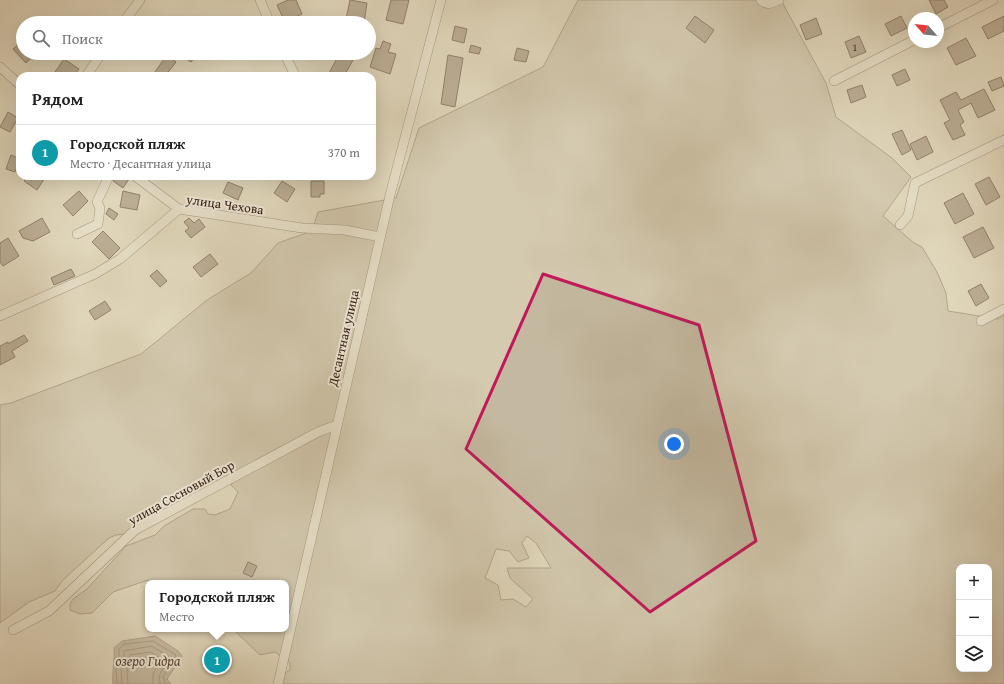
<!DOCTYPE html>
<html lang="ru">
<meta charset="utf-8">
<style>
body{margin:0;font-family:"Gentium Book Plus",serif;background:#f2f2f2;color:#222}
.controls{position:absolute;right:12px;bottom:12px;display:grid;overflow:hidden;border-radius:8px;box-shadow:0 4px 16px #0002}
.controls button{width:36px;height:36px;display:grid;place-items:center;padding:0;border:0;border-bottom:1px solid #e0e0e0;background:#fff;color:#222;font:20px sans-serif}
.compass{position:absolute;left:908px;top:12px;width:36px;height:36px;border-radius:50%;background:#fff;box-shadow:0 4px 16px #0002;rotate:298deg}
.you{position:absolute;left:674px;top:444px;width:14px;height:14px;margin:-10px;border:3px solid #fff;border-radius:50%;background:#1a73e8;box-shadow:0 0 0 6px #1a73e833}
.badge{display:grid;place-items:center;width:26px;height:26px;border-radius:50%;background:#d93025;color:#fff;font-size:13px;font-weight:700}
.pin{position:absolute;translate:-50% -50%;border:2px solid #fff;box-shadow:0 1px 4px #0006}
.popup{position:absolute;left:145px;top:580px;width:144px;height:52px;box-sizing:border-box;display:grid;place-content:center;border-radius:8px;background:#fff;filter:drop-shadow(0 1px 3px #0005);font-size:13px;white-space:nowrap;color:#767676}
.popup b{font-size:15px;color:#222}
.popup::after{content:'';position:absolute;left:50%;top:100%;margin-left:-8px;border:8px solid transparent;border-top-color:#fff}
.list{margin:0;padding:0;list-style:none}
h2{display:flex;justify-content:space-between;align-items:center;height:52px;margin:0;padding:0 16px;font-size:17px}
h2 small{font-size:13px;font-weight:400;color:#767676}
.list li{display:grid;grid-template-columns:26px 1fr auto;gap:12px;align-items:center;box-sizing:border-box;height:56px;padding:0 16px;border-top:1px solid #e0e0e0}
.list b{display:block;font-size:15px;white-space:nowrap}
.list p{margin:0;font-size:13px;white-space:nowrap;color:#767676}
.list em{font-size:13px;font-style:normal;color:#767676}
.icon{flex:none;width:22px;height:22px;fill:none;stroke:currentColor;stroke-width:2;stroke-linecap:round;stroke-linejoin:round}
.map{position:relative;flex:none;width:1004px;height:684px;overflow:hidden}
.search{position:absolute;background:#fff;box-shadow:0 4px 16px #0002;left:16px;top:16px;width:360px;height:44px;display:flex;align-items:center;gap:10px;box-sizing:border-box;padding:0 14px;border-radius:22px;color:#767676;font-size:15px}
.panel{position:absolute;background:#fff;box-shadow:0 4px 16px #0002;left:16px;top:72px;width:360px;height:108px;border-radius:12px}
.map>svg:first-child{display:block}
.green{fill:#c4b9a0;stroke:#7c6a56;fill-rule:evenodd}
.water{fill:#a69882;stroke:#786653}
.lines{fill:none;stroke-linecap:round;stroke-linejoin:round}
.shore{stroke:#6c5948;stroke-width:1}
.building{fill:#8e7d69;stroke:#331a0d}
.minor-casing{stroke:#5f4a39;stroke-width:10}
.minor{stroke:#ece6d5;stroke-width:9}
.marked{fill:none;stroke:#c2185b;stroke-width:3;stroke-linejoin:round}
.labels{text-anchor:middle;stroke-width:4;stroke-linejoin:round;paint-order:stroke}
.number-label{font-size:11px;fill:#4a3324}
.street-label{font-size:13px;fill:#331a0d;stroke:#ece6d5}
.water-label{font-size:14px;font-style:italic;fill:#5b4636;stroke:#ece6d5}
</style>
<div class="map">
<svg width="1004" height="684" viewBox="0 0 1004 684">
<rect width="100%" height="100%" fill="#e2d9be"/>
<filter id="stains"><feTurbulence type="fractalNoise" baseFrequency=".005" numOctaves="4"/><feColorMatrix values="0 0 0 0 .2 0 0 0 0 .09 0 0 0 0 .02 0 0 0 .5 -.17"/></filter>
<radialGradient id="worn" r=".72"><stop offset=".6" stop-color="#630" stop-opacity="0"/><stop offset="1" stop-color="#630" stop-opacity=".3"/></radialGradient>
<path class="green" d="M578,0H781L826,83L836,117L892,158L911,177L883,216L914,243L922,247L937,272L946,293L948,311L998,319L1004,315V684H283L285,673L290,670V663L275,652L260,655L233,629H286V583H151L148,580L113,592L92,613L80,614L70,610V604L73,599L87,589L126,546L155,535L164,526L193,509H205L208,514L215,515L230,509L238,492L231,485L234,482L191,500L176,498L140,519L125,534L116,535L109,538L63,580L55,591L29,602L0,623V405L11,403L141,354L207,300L251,273L278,243L312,231L318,212L396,198L419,128L543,67ZM527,536L536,543L551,568H507L510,578L533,599L526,607L513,599L501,600L498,585L485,578L496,549L509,551L518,562L529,558L522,543ZM959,567H989V669H959Z"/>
<path class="water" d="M155,636L178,651L182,656L167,679L171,684H113C112,670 115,661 114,648L122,641Z"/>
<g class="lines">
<g class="shore">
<polyline points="117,684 116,669 119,659 119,649 124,644 153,641 176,655 163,677 166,684"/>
<polyline points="122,684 121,670 124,660 124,651 152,646 169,657 159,676 160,684"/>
<polyline points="128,684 127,670 130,655 151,652 161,659 153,674 153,684"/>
</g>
</g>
<g class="building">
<polygon points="288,0 296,0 302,14 285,22 277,5"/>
<polygon points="350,0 367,3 364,23 346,19"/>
<polygon points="391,0 409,0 403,24 386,20"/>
<polygon points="929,0 944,0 948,7 936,14"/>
<polygon points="695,16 714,30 705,43 686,28"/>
<polygon points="901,16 907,28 891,36 885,24"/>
<polygon points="1004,16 1004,31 988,39 982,27"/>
<polygon points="816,18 822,34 806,40 800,25"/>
<polygon points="455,26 467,29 464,43 452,40"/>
<polygon points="859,36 866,52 851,58 845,42"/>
<polygon points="966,38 976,56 956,65 947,48"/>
<polygon points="23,40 23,53 37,53 26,63 13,49"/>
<polygon points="383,41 391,44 388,52 396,54 390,74 370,67 376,48 380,49"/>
<polygon points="471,45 481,48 479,54 469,52"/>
<polygon points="517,48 529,51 526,62 514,60"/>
<polygon points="188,53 198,53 191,62 185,58"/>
<polygon points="340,53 353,60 344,76 333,76 329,73"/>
<polygon points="167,55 176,62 165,76 152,76"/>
<polygon points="448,55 463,58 455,107 441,104"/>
<polygon points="64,59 79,69 74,76 60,76 55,72"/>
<polygon points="905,69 910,80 897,86 892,75"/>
<polygon points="1001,77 1004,86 992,91 988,82"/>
<polygon points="862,85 866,97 851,103 847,90"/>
<polygon points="984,89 995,110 978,118 971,103 958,110 964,122 960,125 965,135 953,140 944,123 950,120 940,100 956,92 961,100"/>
<polygon points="8,112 18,118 10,132 0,127"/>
<polygon points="902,130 911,150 902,155 892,134"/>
<polygon points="926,136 933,152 917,160 910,144"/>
<polygon points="11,155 20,159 15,172 6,169"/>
<polygon points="27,176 46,176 37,190 24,181"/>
<polygon points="115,176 124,176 129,179 123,188 113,181"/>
<polygon points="989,177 1000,197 986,205 975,184"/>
<polygon points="282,181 295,189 287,202 274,193"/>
<polygon points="311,181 324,181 324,194 320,194 320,197 311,197"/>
<polygon points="228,182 243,188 238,200 223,193"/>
<polygon points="79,191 88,201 73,216 63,205"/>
<polygon points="123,191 140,195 137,210 120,207"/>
<polygon points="963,193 974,214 955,224 944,203"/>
<polygon points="109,208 118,214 114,220 106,214"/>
<polygon points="42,218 50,232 33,241 23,238 19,231"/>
<polygon points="189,218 194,223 199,219 205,227 191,238 185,231 189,228 184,222"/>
<polygon points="983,227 994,248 974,258 963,237"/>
<polygon points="103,231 120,248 109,259 92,242"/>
<polygon points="8,238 19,256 3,266 0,262 0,243"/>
<polygon points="210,254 218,264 201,277 193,267"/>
<polygon points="71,269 75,276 54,285 51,278"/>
<polygon points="157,270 167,281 160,287 150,276"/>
<polygon points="981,284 989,298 976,306 968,291"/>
<polygon points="105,301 111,310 95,320 89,311"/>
<polygon points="24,335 28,341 12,351 15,357 0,365 0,346 8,342 8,344"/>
<polygon points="248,562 257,566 252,577 243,573"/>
</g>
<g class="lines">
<g class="minor-casing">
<g id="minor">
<polyline points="260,0 270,23"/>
<path d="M761,0C767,6 772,3 779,0"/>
<polyline points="123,23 140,0"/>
<polyline points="938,28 993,0"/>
<polyline points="284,53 294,73"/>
<polyline points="0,67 20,85"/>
<polyline points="86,76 102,53"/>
<polyline points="834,81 914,40"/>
<polyline points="135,176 179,209"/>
<polyline points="900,225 908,216 915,183 1004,140"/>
<polyline points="77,234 98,224 100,208 97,202 109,176"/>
<polyline points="0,316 95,274 120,259 179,209 302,228 345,230 380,237"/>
<polyline points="981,321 1004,309"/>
<polyline points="13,630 49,611 135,530 318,432 337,425"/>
<polyline points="278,684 390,195 441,0"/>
</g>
</g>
<use href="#minor" class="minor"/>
</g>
<path d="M0 0H1004V684H0ZM543,274L699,325L756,541L650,612L466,449Z" fill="#e2d9be" fill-opacity=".55" fill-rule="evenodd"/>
<path class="marked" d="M543,274L699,325L756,541L650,612L466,449Z"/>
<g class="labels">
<g class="number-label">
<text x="855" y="51">1</text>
</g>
<g class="street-label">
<text transform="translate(225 204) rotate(8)" y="5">улица Чехова</text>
<text transform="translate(343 338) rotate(-77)" y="5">Десантная улица</text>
<text transform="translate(181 492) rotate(-29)" y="5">улица Сосновый Бор</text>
</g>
<g class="water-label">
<text x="148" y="666">озеро Гидра</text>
</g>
</g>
<rect width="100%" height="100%" filter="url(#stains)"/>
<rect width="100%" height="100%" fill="url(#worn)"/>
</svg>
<div class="controls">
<button>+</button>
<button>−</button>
<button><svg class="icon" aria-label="layers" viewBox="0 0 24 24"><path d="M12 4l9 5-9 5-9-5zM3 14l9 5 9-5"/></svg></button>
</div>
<svg class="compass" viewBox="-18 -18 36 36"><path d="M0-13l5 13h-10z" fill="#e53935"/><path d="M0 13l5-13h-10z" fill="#767676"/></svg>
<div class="you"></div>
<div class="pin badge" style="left:217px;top:660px;background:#0f9aa8">1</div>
<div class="popup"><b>Городской пляж</b>Место</div>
<div class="search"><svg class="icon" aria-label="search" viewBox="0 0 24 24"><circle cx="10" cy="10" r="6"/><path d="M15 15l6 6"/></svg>Поиск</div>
<section class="panel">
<h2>Рядом<small></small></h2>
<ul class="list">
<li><span class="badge" style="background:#0f9aa8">1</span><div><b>Городской пляж</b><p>Место · Десантная улица</p></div><em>370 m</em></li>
</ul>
</section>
</div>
